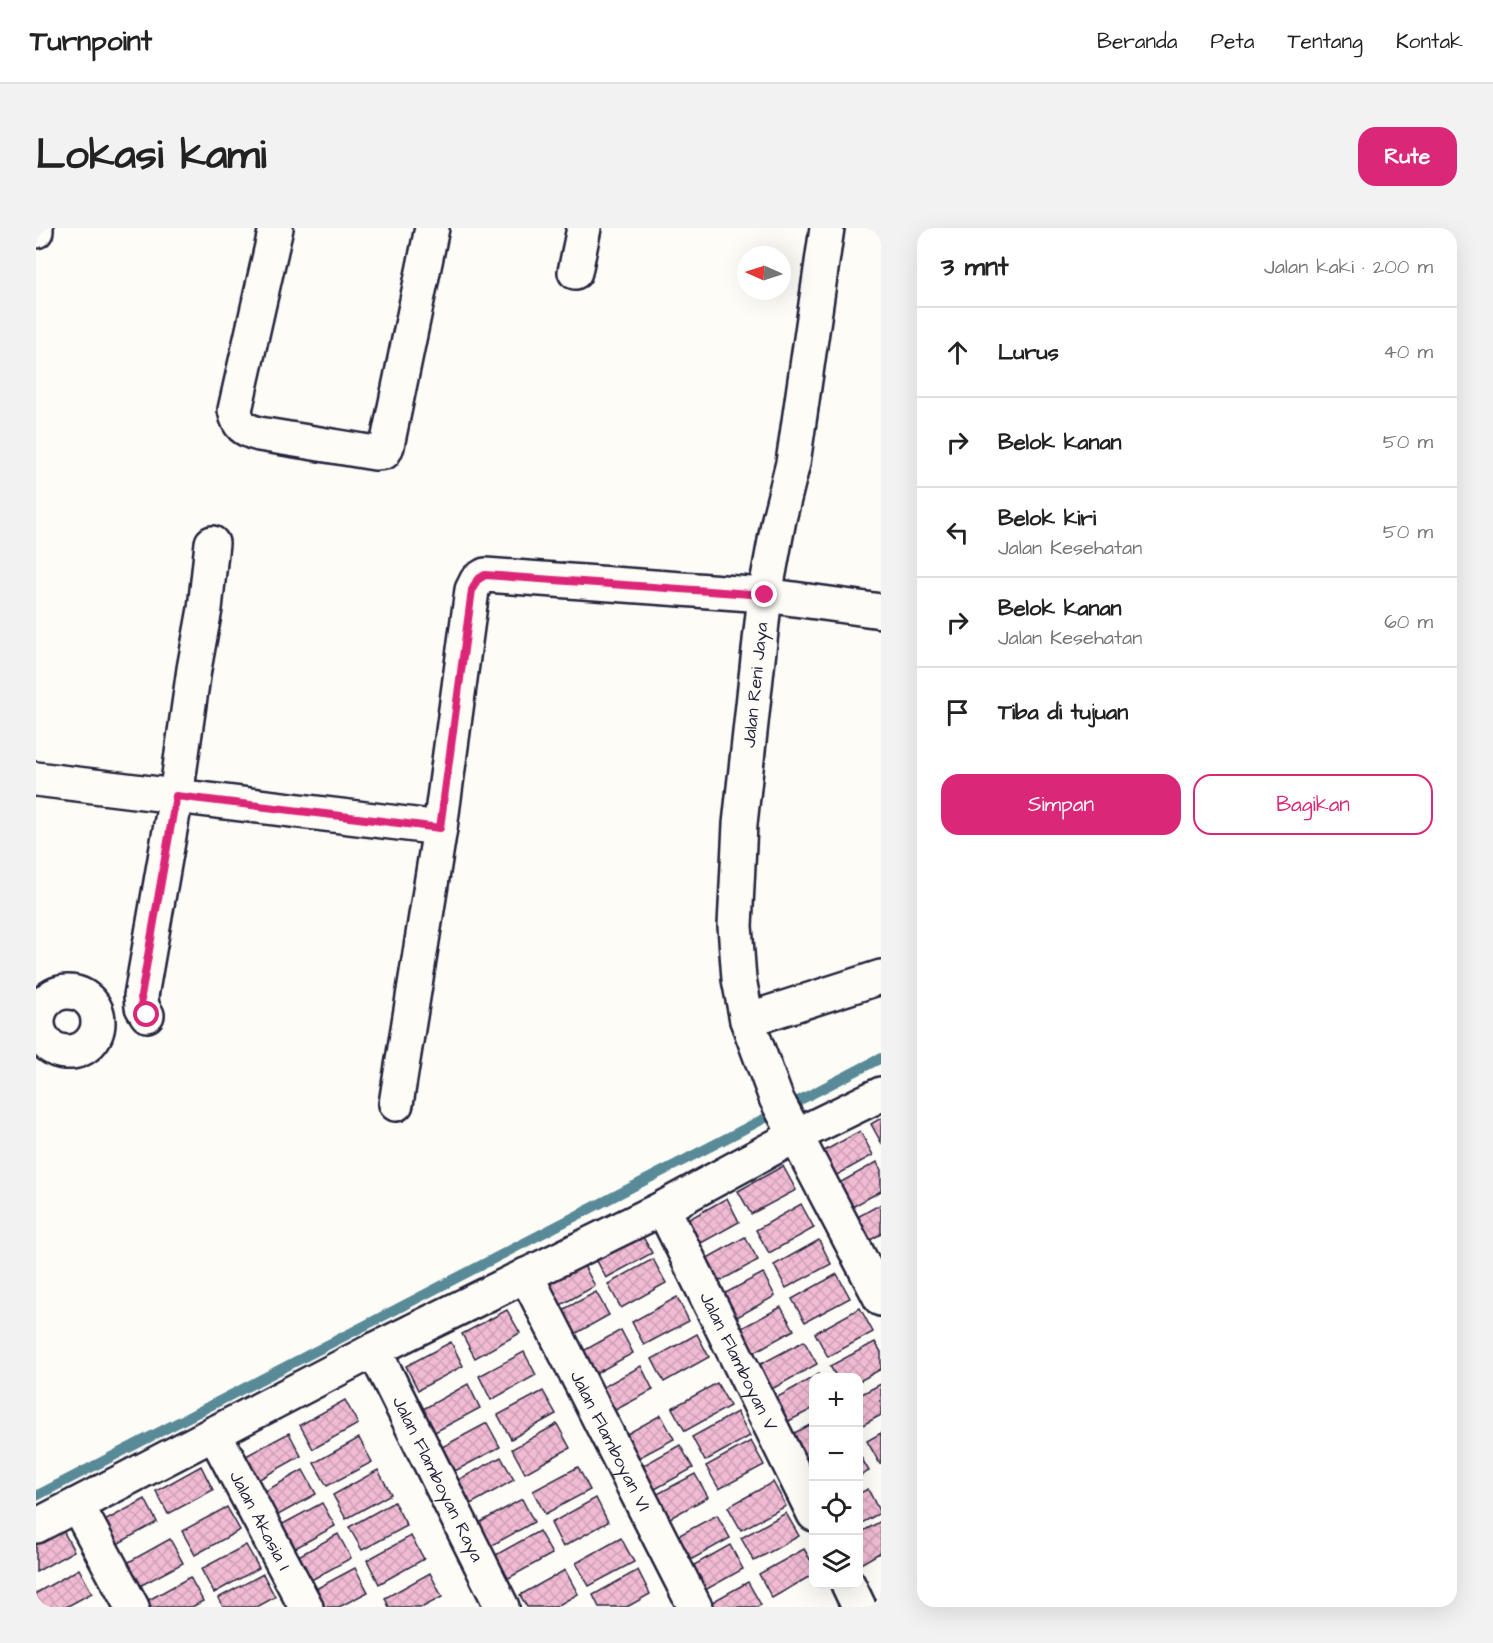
<!DOCTYPE html>
<html lang="id">
<meta charset="utf-8">
<style>
body{margin:0;font-family:"Architects Daughter",sans-serif;background:#f2f2f2;color:#222}
.controls{position:absolute;right:18px;bottom:18px;display:grid;overflow:hidden;border-radius:12px;box-shadow:0 6px 24px #0002}
.controls button{width:54px;height:54px;display:grid;place-items:center;padding:0;border:0;border-bottom:2px solid #e0e0e0;background:#fff;color:#222;font:30px sans-serif}
.compass{position:absolute;left:701px;top:18px;width:54px;height:54px;border-radius:50%;background:#fff;box-shadow:0 6px 24px #0002;rotate:273deg}
.stop{position:absolute;width:18px;height:18px;margin:-14px;border:4px solid #db2777;border-radius:50%;background:#fff}
.stop.end{background:#db2777;border-color:#fff;box-shadow:0 2px 6px #0008}
.list{margin:0;padding:0;list-style:none}
h2{display:flex;justify-content:space-between;align-items:center;height:78px;margin:0;padding:0 24px;font-size:26px}
h2 small{font-size:20px;font-weight:400;color:#767676}
.list li{display:grid;grid-template-columns:39px 1fr auto;gap:18px;align-items:center;box-sizing:border-box;height:90px;padding:0 24px;border-top:2px solid #e0e0e0}
.list b{display:block;font-size:22px;white-space:nowrap}
.list p{margin:0;font-size:20px;white-space:nowrap;color:#767676}
.list em{font-size:20px;font-style:normal;color:#767676}
.actions{display:flex;gap:12px;padding:18px 24px}
.actions a{flex:1;padding:14px 0;border:2px solid #db2777;border-radius:18px;text-align:center;font-size:21px;color:#db2777}
.actions .main{background:#db2777;color:#fff}
.icon{flex:none;width:33px;height:33px;fill:none;stroke:currentColor;stroke-width:2;stroke-linecap:round;stroke-linejoin:round}
.map{position:relative;flex:none;width:845px;height:1379px;overflow:hidden;border-radius:18px}
header{display:flex;align-items:center;gap:36px;box-sizing:border-box;height:84px;padding:0 30px;background:#fff;border-bottom:2px solid #e0e0e0}
header strong{font-size:28px}
nav{display:flex;gap:33px;margin-inline-start:auto;font-size:21px}
.intro{display:flex;align-items:center;justify-content:space-between;box-sizing:border-box;height:144px;padding:0 36px}
h1{margin:0;font-size:42px}
.button{padding:15px 27px;border-radius:18px;background:#db2777;color:#fff;font-size:21px;font-weight:700}
main{display:flex;gap:36px;padding:0 36px}
aside{flex:1;background:#fff;border-radius:18px;box-shadow:0 6px 24px #0002}
.map>svg:first-child{display:block}
.lines{fill:none;stroke-linecap:round;stroke-linejoin:round}
.stream{stroke:#598a97;stroke-width:10}
.building{fill:url(#building-cross-hatch);stroke:#22223b;stroke-width:1.5}
.minor-casing{stroke:#22223b;stroke-width:38}
.minor{stroke:#fdfcf7;stroke-width:33}
.route{stroke:#db2777;stroke-width:8}
.labels{text-anchor:middle;stroke-width:4.5;stroke-linejoin:round;paint-order:stroke}
.street-label{font-size:18px;fill:#22223b;stroke:#fdfcf7}
</style>
<header>
<strong>Turnpoint</strong>
<nav><a>Beranda</a><a>Peta</a><a>Tentang</a><a>Kontak</a></nav>
</header>
<div class="intro"><h1>Lokasi kami</h1><a class="button">Rute</a></div>
<main>
<div class="map">
<svg width="845" height="1379" viewBox="0 0 845 1379">
<defs>
<pattern id="building-cross-hatch" width="8" height="8" patternUnits="userSpaceOnUse" patternTransform="scale(1.5)"><rect width="8" height="8" fill="#f1bbd3"/><path d="M0 0l8 8M0 8l8-8" fill="none" stroke="#cea0b6"/></pattern>
</defs>
<rect width="100%" height="100%" fill="#fdfcf7"/>
<filter id="ink" filterUnits="userSpaceOnUse"><feTurbulence type="fractalNoise" baseFrequency=".0167" numOctaves="2"/><feDisplacementMap in="SourceGraphic" scale="12" xChannelSelector="R" yChannelSelector="G"/><feConvolveMatrix kernelMatrix="1 2 1 2 8 2 1 2 1" color-interpolation-filters="sRGB"/></filter>
<g filter="url(#ink)">
<g class="lines">
<polyline class="stream" points="0,1268 845,830"/>
</g>
<g class="building">
<polygon points="845,890 845,914 835,896"/>
<polygon points="824,903 837,927 792,952 779,928"/>
<polygon points="841,934 845,942 845,963 809,983 796,959"/>
<polygon points="747,938 760,962 715,986 702,963"/>
<polygon points="691,970 703,994 658,1019 646,995"/>
<polygon points="765,976 778,1000 733,1025 720,1002"/>
<polygon points="845,976 845,1006 820,1020 807,997"/>
<polygon points="603,1002 616,1025 570,1050 558,1027"/>
<polygon points="709,1009 722,1032 677,1057 664,1034"/>
<polygon points="783,1012 795,1036 750,1060 738,1037"/>
<polygon points="617,1031 630,1055 585,1080 572,1056"/>
<polygon points="546,1034 559,1058 514,1083 501,1059"/>
<polygon points="727,1045 739,1068 694,1093 682,1069"/>
<polygon points="801,1046 814,1070 769,1094 756,1071"/>
<polygon points="560,1064 573,1087 528,1112 515,1088"/>
<polygon points="641,1069 653,1093 608,1117 596,1094"/>
<polygon points="745,1079 758,1102 713,1127 700,1103"/>
<polygon points="824,1080 837,1104 792,1129 779,1105"/>
<polygon points="471,1082 484,1105 439,1130 426,1106"/>
<polygon points="585,1102 597,1125 552,1150 540,1127"/>
<polygon points="661,1106 673,1129 628,1154 616,1131"/>
<polygon points="768,1113 781,1136 736,1161 723,1137"/>
<polygon points="415,1114 427,1138 382,1162 370,1138"/>
<polygon points="839,1114 845,1124 845,1141 822,1154 822,1150 801,1150 794,1138"/>
<polygon points="488,1124 500,1147 455,1172 443,1148"/>
<polygon points="605,1138 617,1162 572,1186 560,1163"/>
<polygon points="783,1146 785,1150 778,1150 778,1180 751,1194 738,1171"/>
<polygon points="681,1155 694,1178 649,1203 636,1180"/>
<polygon points="432,1156 444,1180 399,1204 387,1181"/>
<polygon points="845,1156 845,1187 823,1199 822,1168"/>
<polygon points="507,1163 520,1186 475,1211 462,1187"/>
<polygon points="309,1172 322,1196 277,1221 264,1197"/>
<polygon points="701,1184 714,1208 669,1233 656,1209"/>
<polygon points="625,1187 638,1211 593,1235 580,1212"/>
<polygon points="451,1195 464,1219 419,1243 406,1219"/>
<polygon points="778,1195 778,1225 767,1231 754,1207"/>
<polygon points="521,1196 534,1220 489,1245 476,1221"/>
<polygon points="253,1205 265,1228 220,1253 208,1229"/>
<polygon points="845,1205 845,1235 844,1236 831,1213"/>
<polygon points="323,1210 336,1234 291,1258 278,1235"/>
<polygon points="715,1213 728,1237 683,1261 670,1238"/>
<polygon points="644,1217 657,1240 612,1265 599,1242"/>
<polygon points="822,1224 833,1243 822,1249"/>
<polygon points="465,1229 478,1252 433,1277 420,1253"/>
<polygon points="165,1238 177,1262 132,1286 120,1263"/>
<polygon points="542,1239 554,1262 509,1286 497,1263"/>
<polygon points="267,1242 280,1266 235,1291 222,1267"/>
<polygon points="342,1242 355,1266 310,1291 297,1267"/>
<polygon points="659,1246 672,1269 627,1294 614,1270"/>
<polygon points="737,1254 750,1278 705,1302 692,1279"/>
<polygon points="832,1261 844,1285 822,1297 822,1266"/>
<polygon points="560,1270 572,1294 527,1319 515,1295"/>
<polygon points="109,1271 121,1294 76,1319 63,1296"/>
<polygon points="486,1271 498,1294 453,1319 441,1296"/>
<polygon points="358,1274 371,1298 326,1322 313,1299"/>
<polygon points="286,1275 299,1298 254,1323 241,1299"/>
<polygon points="191,1279 204,1302 159,1327 146,1303"/>
<polygon points="750,1285 763,1308 718,1333 705,1310"/>
<polygon points="681,1287 694,1310 649,1335 636,1311"/>
<polygon points="845,1293 845,1324 823,1337 822,1306"/>
<polygon points="25,1299 38,1323 0,1344 0,1313"/>
<polygon points="503,1303 516,1326 471,1351 458,1328"/>
<polygon points="302,1306 315,1330 270,1355 257,1331"/>
<polygon points="375,1308 388,1331 343,1356 331,1332"/>
<polygon points="585,1310 598,1334 553,1358 540,1335"/>
<polygon points="134,1311 147,1335 102,1359 89,1336"/>
<polygon points="210,1317 223,1340 178,1365 165,1341"/>
<polygon points="694,1317 707,1341 662,1366 649,1342"/>
<polygon points="768,1321 778,1338 778,1346 736,1370 723,1346"/>
<polygon points="319,1340 332,1364 303,1379 282,1379 274,1364"/>
<polygon points="43,1341 56,1365 30,1379 5,1379 0,1369 0,1365"/>
<polygon points="529,1342 542,1366 519,1379 491,1379 484,1367"/>
<polygon points="602,1342 614,1366 591,1379 563,1379 557,1367"/>
<polygon points="394,1345 406,1369 387,1379 353,1379 349,1370"/>
<polygon points="227,1346 239,1369 221,1379 187,1379 182,1370"/>
<polygon points="154,1349 167,1373 156,1379 112,1379 109,1374"/>
<polygon points="712,1354 725,1377 721,1379 667,1379"/>
</g>
<g class="lines">
<g class="minor-casing">
<g id="minor">
<path d="M240,0L199,182C202,198 208,202 223,206L339,225L348,224L351,218L396,0"/>
<polyline points="791,0 757,235 743,291 729,367 704,596 699,698 703,751 711,792 740,870 845,1071"/>
<polyline points="0,3 0,0"/>
<polyline points="539,44 548,0"/>
<polyline points="0,551 404,600"/>
<circle cx="32" cy="794" r="30"/>
<polyline points="111,787 106,779 105,768 140,568 158,441 169,381 176,315"/>
<polyline points="711,792 845,749"/>
<polyline points="360,876 404,600 436,362 441,352 449,347 729,367 845,383"/>
<path id="s1" d="M627,980L778,1286"/>
<path id="s2" d="M490,1047L659,1379"/>
<path id="s3" d="M338,1122L466,1379"/>
<path id="s4" d="M178,1205L270,1379"/>
<polyline points="41,1277 96,1379"/>
<polyline points="0,1298 338,1122 627,980 759,908 845,866"/>
<polyline points="812,1356 823,1379"/>
</g>
</g>
<use href="#minor" class="minor"/>
</g>
</g>
<g class="lines" filter="url(#ink)">
<polyline class="route" points="111,787 106,779 105,768 140,568 404,600 436,362 441,352 449,347 729,367"/>
</g>
<g class="labels">
<g class="street-label">
<text transform="translate(719 457) rotate(-84)" y="6">Jalan Reni Jaya</text>
<text dy="6" stroke="none"><textPath href="#s1" startOffset="171">Jalan Flamboyan V</textPath></text>
<text dy="6" stroke="none"><textPath href="#s2" startOffset="186">Jalan Flamboyan VI</textPath></text>
<text dy="6" stroke="none"><textPath href="#s3" startOffset="144">Jalan Flamboyan Raya</textPath></text>
<text dy="6" stroke="none"><textPath href="#s4" startOffset="99">Jalan Akasia I</textPath></text>
</g>
</g>
</svg>
<div class="controls">
<button>+</button>
<button>−</button>
<button><svg class="icon" aria-label="locate" viewBox="0 0 24 24"><circle cx="12" cy="12" r="6"/><path d="M12 2v4M12 18v4M2 12h4M18 12h4"/></svg></button>
<button><svg class="icon" aria-label="layers" viewBox="0 0 24 24"><path d="M12 4l9 5-9 5-9-5zM3 14l9 5 9-5"/></svg></button>
</div>
<svg class="compass" viewBox="-18 -18 36 36"><path d="M0-13l5 13h-10z" fill="#e53935"/><path d="M0 13l5-13h-10z" fill="#767676"/></svg>
<div class="stop" style="left:111px;top:787px"></div>
<div class="stop end" style="left:729px;top:367px"></div>
</div>
<aside>
<h2>3 mnt<small>Jalan kaki · 200 m</small></h2>
<ul class="list">
<li><svg class="icon" aria-label="ahead" viewBox="0 0 24 24"><path d="M12 20V5M6 11l6-6 6 6"/></svg><div><b>Lurus</b></div><em>40 m</em></li>
<li><svg class="icon" aria-label="right" viewBox="0 0 24 24"><path d="M7 20v-9h11M14 6l5 5-5 5"/></svg><div><b>Belok kanan</b></div><em>50 m</em></li>
<li><svg class="icon" aria-label="left" viewBox="0 0 24 24"><path d="M17 20v-9H6M10 6l-5 5 5 5"/></svg><div><b>Belok kiri</b><p>Jalan Kesehatan</p></div><em>50 m</em></li>
<li><svg class="icon" aria-label="right" viewBox="0 0 24 24"><path d="M7 20v-9h11M14 6l5 5-5 5"/></svg><div><b>Belok kanan</b><p>Jalan Kesehatan</p></div><em>60 m</em></li>
<li><svg class="icon" aria-label="arrive" viewBox="0 0 24 24"><path d="M6 21V4h12l-3 4 3 4H6"/></svg><div><b>Tiba di tujuan</b></div></li>
</ul>
<div class="actions"><a class="main">Simpan</a><a>Bagikan</a></div>
</aside>
</main>
